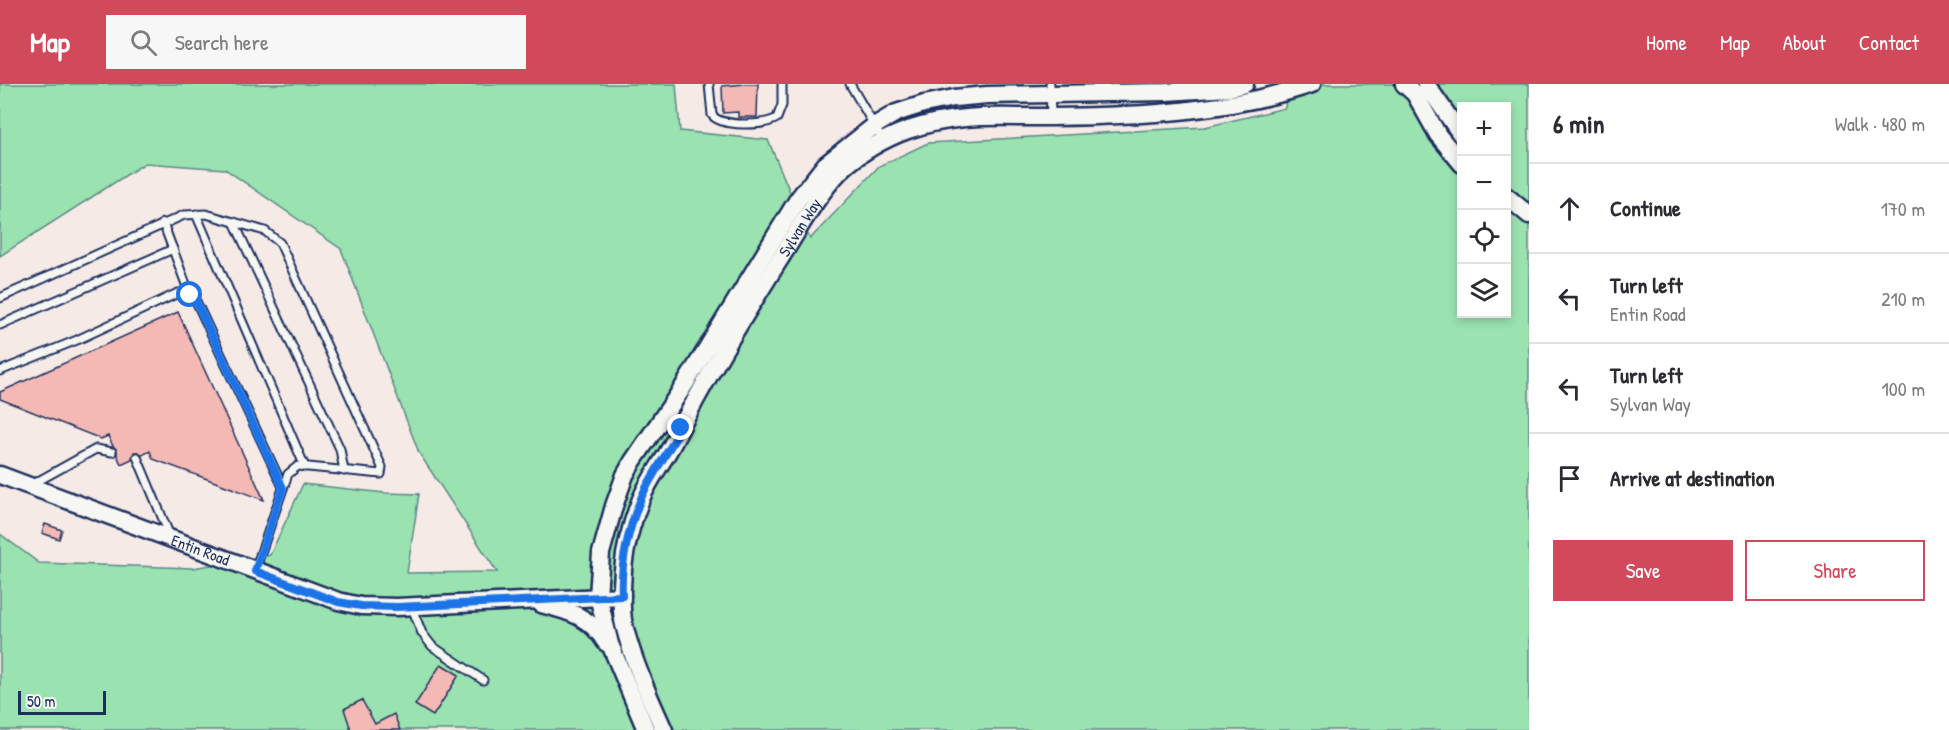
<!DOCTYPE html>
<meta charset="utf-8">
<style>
body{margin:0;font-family:"Patrick Hand",sans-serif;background:#f7f7f7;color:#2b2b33}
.controls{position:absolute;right:18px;top:18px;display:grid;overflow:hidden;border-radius:0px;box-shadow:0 3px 9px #0003}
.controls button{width:54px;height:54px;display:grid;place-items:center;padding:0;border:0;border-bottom:2px solid #e1e1e2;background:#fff;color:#2b2b33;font:30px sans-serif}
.scale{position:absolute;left:18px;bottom:15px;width:88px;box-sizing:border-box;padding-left:6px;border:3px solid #1b2f5e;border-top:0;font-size:16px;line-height:21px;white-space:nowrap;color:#1b2f5e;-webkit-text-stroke:4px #f6f6f2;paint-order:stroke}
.stop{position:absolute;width:18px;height:18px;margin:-14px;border:4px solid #1a73e8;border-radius:50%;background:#fff}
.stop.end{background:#1a73e8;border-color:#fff;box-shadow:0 2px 6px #0008}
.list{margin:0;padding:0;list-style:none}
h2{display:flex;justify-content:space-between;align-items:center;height:78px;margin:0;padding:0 24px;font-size:26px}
h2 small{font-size:20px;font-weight:400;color:#7c7c81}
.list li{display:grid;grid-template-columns:39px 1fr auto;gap:18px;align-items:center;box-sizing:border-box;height:90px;padding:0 24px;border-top:2px solid #e1e1e2}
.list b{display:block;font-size:22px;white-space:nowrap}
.list p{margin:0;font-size:20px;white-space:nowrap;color:#7c7c81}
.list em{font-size:20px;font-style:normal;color:#7c7c81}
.actions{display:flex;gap:12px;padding:18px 24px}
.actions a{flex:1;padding:14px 0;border:2px solid #d1495b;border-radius:0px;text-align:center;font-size:21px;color:#d1495b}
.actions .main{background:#d1495b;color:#fff}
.icon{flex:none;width:33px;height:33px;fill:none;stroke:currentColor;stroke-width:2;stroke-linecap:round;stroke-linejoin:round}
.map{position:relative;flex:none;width:1529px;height:646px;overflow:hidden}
header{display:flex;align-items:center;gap:36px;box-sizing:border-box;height:84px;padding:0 30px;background:#d1495b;color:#fff}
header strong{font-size:28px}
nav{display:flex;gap:33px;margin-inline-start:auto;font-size:21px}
.search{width:420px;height:54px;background:#f7f7f7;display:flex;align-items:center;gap:15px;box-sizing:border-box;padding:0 21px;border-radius:0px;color:#7c7c81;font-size:22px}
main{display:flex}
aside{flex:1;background:#fff}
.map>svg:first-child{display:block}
.green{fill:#9ae2b0;stroke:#5a8887;stroke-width:1.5;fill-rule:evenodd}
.building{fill:#f5b9b5;stroke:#1b2f5e;stroke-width:1.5}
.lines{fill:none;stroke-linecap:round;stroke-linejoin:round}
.service-casing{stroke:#1b2f5e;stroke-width:11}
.tertiary-casing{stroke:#1b2f5e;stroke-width:21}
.service{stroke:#f6f6f2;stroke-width:7}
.tertiary{stroke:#f6f6f2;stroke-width:16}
.route{stroke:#1a73e8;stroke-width:8}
.labels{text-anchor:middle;stroke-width:6;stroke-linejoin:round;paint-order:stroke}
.street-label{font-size:16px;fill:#1b2f5e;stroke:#f6f6f2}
</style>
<header>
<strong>Map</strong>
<div class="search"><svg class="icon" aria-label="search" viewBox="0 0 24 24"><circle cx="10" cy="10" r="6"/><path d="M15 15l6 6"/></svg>Search here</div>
<nav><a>Home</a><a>Map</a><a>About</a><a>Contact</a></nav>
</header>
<main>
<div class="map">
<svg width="1529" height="646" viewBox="0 0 1529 646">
<rect width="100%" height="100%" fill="#f6eae6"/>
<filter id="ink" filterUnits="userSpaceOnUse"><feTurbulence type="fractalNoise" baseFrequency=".0167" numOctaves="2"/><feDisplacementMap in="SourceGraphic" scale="12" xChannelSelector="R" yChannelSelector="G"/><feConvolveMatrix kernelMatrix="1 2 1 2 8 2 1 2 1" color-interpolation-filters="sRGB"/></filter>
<g filter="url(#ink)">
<path class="green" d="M0,0H676L680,47L768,56L810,155L879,82L928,59L1205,43L1285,24L1287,0H1529V646H0V450L39,479L193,484L270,471L303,400L385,409L419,410L407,489L497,488L419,369L341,165L225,85L145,79L0,172ZM1462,22H1506V230H1462Z"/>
<g class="building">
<polygon points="745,0 758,0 757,33 738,33 738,28 723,29 722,2"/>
<polygon points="178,228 264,416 153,375 150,367 142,371 138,368 134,368 132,375 121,380 117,371 117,366 113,362 108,352 101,355 0,315 0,308"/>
<polygon points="45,440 62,446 59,455 42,449"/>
<polygon points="441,580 459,591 433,632 415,621"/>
<polygon points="362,616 375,640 394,630 400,646 351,646 344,625"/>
</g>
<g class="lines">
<g class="service-casing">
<g id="service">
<path d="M709,0L712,31C721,43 765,42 777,34L782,21V0"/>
<polyline points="850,0 883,57"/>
<polyline points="1050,0 1051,33"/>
<polyline points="196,130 305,383"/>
<polyline points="234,138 340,365 344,387"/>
<polyline points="163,139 190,211"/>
<polyline points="0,214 184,131 206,130 265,147 280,159 382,383 381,390 298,382 288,390 255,486"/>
<polyline points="0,241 173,165"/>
<polyline points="0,287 77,256 178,209 190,211 195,215 283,403"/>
<polyline points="137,373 170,452"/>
<polyline points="31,401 96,365 112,368"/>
<polyline points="412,524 422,549 432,562 483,596"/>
</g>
</g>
<g class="tertiary-casing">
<g id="tertiary">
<polyline points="1404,0 1415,10 1438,51 1462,80"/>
<polyline points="1426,0 1462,52"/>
<polyline points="1506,112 1529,131"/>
<path id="s1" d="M0,391L338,517L361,522L397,523L622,512"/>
<path d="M541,520C569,527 590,532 606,559"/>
<polyline points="646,646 610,560 598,512 601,469 614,422 625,391 633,377 682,305 798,115 825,81 874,42 896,29 924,20 954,14 987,11 1166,8 1229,4 1245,0"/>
<path id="s2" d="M664,646C649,613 633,577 624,541C620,524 622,503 623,486C625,462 632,438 641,415C649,395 664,377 674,357C705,295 741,237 778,178C798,147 815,113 841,86C859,69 885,54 908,46C961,28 999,34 1052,33C1139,32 1229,28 1312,0"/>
</g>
</g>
<use href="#service" class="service"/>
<use href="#tertiary" class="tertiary"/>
</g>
</g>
<g class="lines" filter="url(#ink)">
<path class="route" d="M190,211L195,215L283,404L255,487L338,518L361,522L397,523L622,512C620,479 629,442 642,412C653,389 669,367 681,344"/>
</g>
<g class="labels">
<g class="street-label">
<text dy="6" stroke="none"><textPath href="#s2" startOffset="556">Sylvan Way</textPath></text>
<text dy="6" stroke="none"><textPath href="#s1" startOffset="214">Entin Road</textPath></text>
</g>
</g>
</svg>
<div class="controls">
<button>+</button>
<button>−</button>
<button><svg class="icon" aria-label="locate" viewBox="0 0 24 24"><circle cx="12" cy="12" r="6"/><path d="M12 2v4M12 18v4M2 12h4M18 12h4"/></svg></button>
<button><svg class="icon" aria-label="layers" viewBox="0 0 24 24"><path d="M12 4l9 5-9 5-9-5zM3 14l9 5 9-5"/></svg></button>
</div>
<div class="scale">50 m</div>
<div class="stop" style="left:190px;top:211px"></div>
<div class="stop end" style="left:681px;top:344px"></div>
</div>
<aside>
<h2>6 min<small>Walk · 480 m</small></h2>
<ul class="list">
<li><svg class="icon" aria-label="ahead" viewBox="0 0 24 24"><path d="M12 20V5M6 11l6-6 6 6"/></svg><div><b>Continue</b></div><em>170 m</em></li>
<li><svg class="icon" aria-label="left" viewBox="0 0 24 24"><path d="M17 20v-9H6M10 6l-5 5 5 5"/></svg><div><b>Turn left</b><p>Entin Road</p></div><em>210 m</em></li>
<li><svg class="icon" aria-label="left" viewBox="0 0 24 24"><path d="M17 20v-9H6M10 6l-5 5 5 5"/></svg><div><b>Turn left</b><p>Sylvan Way</p></div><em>100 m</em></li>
<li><svg class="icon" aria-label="arrive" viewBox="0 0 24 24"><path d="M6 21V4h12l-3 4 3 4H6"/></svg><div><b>Arrive at destination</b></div></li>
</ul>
<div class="actions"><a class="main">Save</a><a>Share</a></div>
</aside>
</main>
